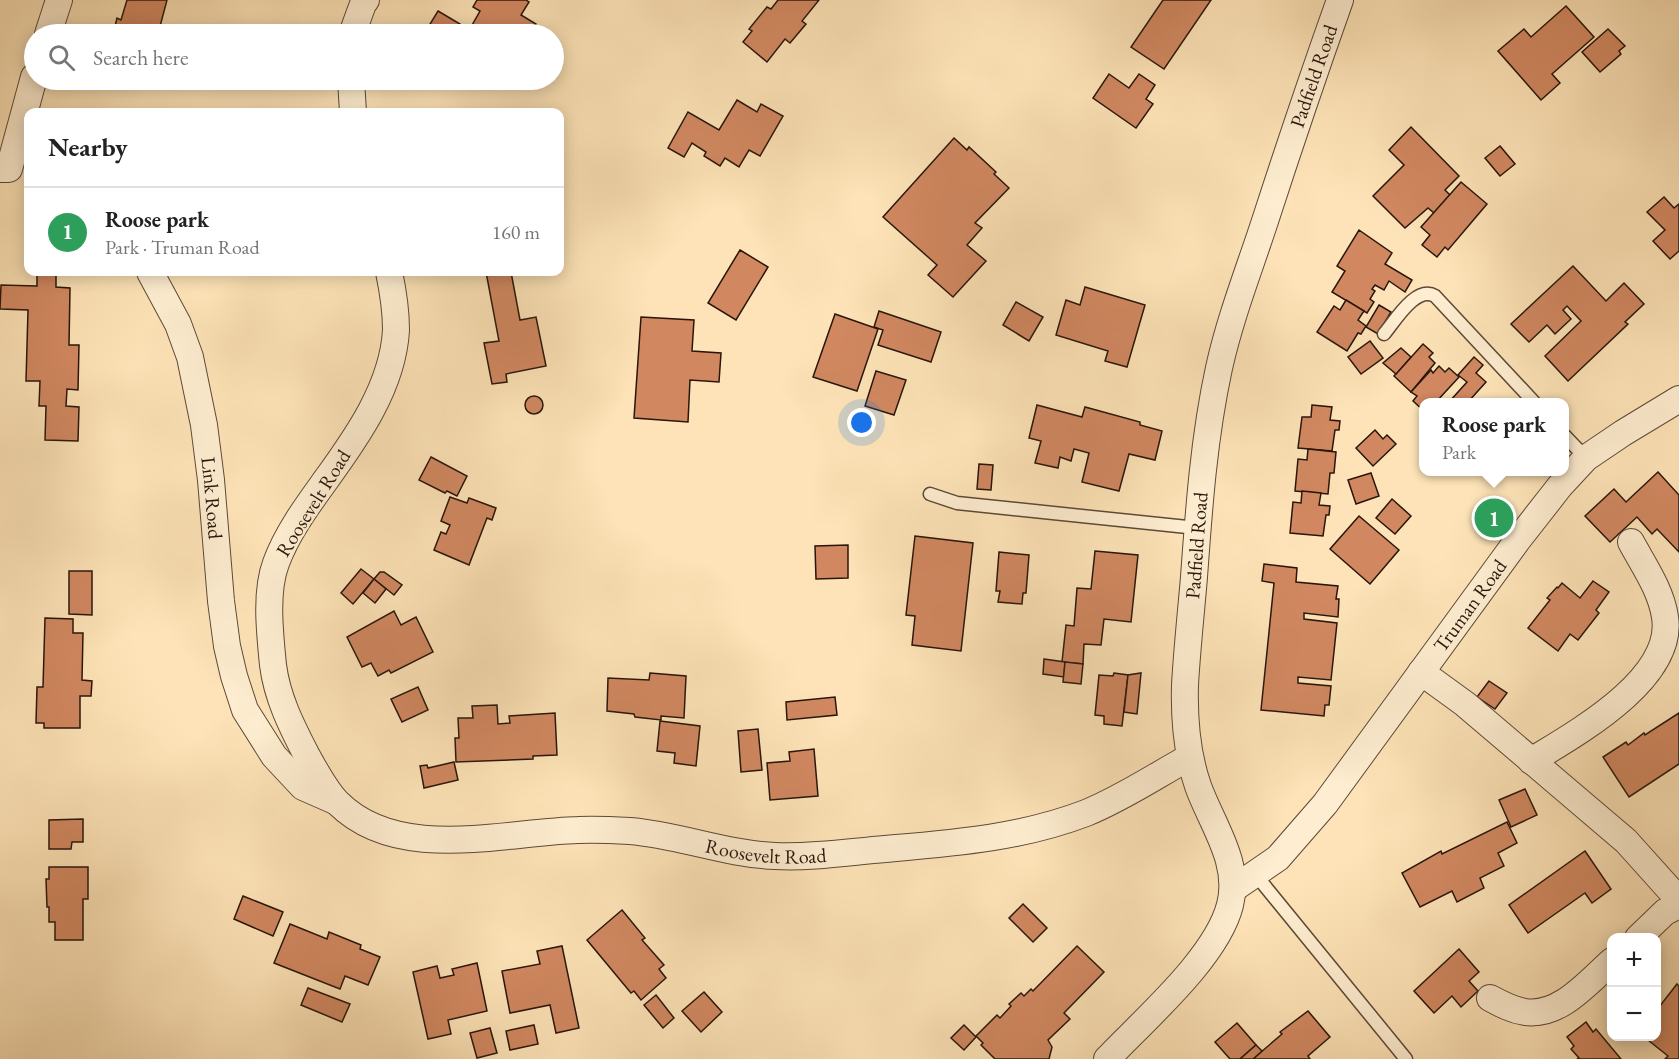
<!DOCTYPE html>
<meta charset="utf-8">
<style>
body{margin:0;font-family:"EB Garamond",serif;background:#f6f6f6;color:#222}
.controls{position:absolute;right:18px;bottom:18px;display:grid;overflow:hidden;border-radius:12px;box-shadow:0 3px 15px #0003}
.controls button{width:54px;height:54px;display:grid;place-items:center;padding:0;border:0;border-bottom:2px solid #e0e0e0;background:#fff;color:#222;font:30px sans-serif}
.you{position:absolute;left:862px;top:423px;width:21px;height:21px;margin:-15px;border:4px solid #fff;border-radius:50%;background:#1a73e8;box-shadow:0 0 0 9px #1a73e833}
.badge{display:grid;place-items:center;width:39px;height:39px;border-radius:50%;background:#2563eb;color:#fff;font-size:20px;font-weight:700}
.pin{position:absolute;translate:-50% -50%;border:3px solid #fff;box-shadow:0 2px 6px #0006}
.popup{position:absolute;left:1419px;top:398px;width:150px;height:78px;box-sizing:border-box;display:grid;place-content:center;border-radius:12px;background:#fff;filter:drop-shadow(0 2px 4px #0005);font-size:20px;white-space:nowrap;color:#767676}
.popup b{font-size:22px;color:#222}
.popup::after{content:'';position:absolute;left:50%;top:100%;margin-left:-12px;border:12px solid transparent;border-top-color:#fff}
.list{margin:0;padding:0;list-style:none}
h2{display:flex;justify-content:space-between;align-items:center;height:78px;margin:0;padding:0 24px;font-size:26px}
h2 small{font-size:20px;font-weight:400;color:#767676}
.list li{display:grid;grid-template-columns:39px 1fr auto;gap:18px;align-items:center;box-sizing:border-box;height:90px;padding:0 24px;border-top:2px solid #e0e0e0}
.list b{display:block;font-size:22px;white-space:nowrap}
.list p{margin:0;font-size:20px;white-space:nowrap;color:#767676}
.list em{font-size:20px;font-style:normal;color:#767676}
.icon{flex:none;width:33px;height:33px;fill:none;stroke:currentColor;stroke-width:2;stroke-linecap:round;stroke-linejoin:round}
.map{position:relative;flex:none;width:1679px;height:1059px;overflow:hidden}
.search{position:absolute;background:#fff;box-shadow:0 3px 15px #0003;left:24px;top:24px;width:540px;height:66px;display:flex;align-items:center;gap:15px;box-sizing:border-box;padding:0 21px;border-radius:33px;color:#767676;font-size:22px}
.panel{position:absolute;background:#fff;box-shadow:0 3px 15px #0003;left:24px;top:108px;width:540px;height:168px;border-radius:12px}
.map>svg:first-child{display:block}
.building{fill:#d18861;stroke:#28160c;stroke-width:1.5}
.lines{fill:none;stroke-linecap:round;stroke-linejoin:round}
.service-casing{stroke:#5d4937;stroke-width:15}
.minor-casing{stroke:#5d4937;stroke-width:28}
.service{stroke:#feedd0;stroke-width:12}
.minor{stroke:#feedd0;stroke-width:26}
.labels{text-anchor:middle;stroke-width:4.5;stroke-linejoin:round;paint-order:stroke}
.street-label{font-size:20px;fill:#28160c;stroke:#feedd0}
</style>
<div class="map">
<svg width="1679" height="1059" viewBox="0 0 1679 1059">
<rect width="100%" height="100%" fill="#fde3b7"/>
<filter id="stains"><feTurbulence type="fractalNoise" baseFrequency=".00333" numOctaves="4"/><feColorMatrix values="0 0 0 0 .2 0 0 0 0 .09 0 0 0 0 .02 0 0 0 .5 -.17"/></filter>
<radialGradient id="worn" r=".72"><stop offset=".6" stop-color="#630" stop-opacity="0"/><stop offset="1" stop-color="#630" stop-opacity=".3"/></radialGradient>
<g class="building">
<polygon points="127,0 167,0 158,34 113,34 117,18 121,20"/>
<polygon points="477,0 526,0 529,2 521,15 536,24 530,34 509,33 508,34 467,34 480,11 473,7"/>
<polygon points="778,0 819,0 802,21 806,24 790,43 785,39 767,62 743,42 752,31 749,29 767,7 771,9"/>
<polygon points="1163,0 1211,0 1164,69 1131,47"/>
<polygon points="1566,6 1594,37 1552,74 1560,83 1541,100 1498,51 1524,29 1531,37"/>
<polygon points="438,11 460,24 454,34 424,34"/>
<polygon points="1608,29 1625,46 1619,51 1621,54 1600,72 1582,52"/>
<polygon points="1109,74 1129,88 1139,74 1155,85 1146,99 1153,104 1136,128 1093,98"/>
<polygon points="737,100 757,112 761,104 783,116 760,156 749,150 739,167 725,158 720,166 704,156 706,152 692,143 684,157 668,148 688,112 719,130"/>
<polygon points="1411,127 1459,176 1445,190 1450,195 1434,213 1428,208 1405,228 1373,196 1404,165 1389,150"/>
<polygon points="954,138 967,150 969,147 996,172 994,174 1009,188 975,223 982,228 967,245 986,261 953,297 928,275 937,265 883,217"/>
<polygon points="1500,146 1515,164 1500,176 1485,158"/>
<polygon points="1461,182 1487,204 1448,250 1445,247 1437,257 1422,245 1430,235 1421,227"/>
<polygon points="1664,197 1674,208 1679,204 1679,251 1670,259 1653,241 1665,230 1647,212"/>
<polygon points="1359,230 1392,253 1385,264 1412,280 1405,292 1389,281 1384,290 1375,285 1372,289 1375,291 1370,299 1374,302 1367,313 1332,292 1345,271 1337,266"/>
<polygon points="740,250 768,267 736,320 708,303"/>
<polygon points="1573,266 1606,301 1624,283 1644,304 1625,322 1628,324 1568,381 1545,356 1581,321 1567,306 1563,310 1571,319 1555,334 1547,325 1529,342 1511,324"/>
<polygon points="37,272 56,272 56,287 70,288 69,345 79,345 78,390 67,389 66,406 79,407 78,441 45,440 46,406 39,406 40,381 26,381 28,310 0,309 1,285 37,286"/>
<polygon points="486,272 511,272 520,320 536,317 546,366 506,374 507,382 492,384 484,343 499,341"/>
<polygon points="1085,287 1145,305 1127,367 1105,361 1108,351 1056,335 1066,300 1080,305"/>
<polygon points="1346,300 1364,311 1358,320 1366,326 1361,334 1358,333 1347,351 1317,332 1334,306 1340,310"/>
<polygon points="1016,302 1043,317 1029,341 1003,325"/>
<polygon points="1379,305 1391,312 1378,334 1366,327"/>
<polygon points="879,311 941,332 931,362 878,345 883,330 874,327"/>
<polygon points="835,314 878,329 857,391 813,377"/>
<polygon points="641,317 694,320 692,351 721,353 719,382 690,380 688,422 634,418"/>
<polygon points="1370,341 1383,358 1361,374 1348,357"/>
<polygon points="1423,344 1433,353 1429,357 1435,363 1411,392 1394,376"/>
<polygon points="1401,348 1411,357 1396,374 1383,363"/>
<polygon points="1474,357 1483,365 1476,373 1486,382 1468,402 1449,402 1467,382 1458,375"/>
<polygon points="1439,366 1445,372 1449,368 1459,377 1436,402 1424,402 1424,411 1413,401 1417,396 1411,392 1431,370 1433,373"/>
<polygon points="876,371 906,380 894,415 865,406"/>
<circle cx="534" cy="405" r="9"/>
<polygon points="1037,405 1082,417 1085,407 1140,422 1140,425 1162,431 1155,460 1129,454 1119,491 1082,482 1089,453 1074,449 1071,461 1060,457 1058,468 1035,463 1041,441 1029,438"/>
<polygon points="1312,405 1332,407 1330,420 1340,421 1339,430 1335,430 1332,451 1298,448 1302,417 1311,417"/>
<polygon points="1375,430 1383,439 1387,435 1396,444 1373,466 1356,448"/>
<polygon points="1308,449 1336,452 1334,473 1330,473 1328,494 1295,491 1298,459 1307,460"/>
<polygon points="431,457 467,476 457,496 447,491 445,493 419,480"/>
<polygon points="979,464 993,465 991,490 977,489"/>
<polygon points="1658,472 1679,495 1679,552 1657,529 1652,534 1637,517 1610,542 1585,516 1614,489 1626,502"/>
<polygon points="1371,473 1379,496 1356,504 1348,480"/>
<polygon points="1302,491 1321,493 1319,505 1330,506 1329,515 1326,515 1323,536 1290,533 1293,502 1301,503"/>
<polygon points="450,497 467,503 469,498 496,508 492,520 487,518 469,565 434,550 441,532 446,534 450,525 441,521"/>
<polygon points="1392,499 1411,516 1395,534 1376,518"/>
<polygon points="1359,516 1399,550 1370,584 1330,549"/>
<polygon points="915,536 973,543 961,651 912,645 915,616 906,615"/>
<polygon points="848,545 848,578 816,579 815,546"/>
<polygon points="1095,551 1138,555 1131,622 1104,619 1101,645 1084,644 1083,664 1062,662 1066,625 1074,626 1077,588 1091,589"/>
<polygon points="999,552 1029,555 1026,593 1023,593 1022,604 998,602 1000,591 996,591"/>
<polygon points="1264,564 1297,568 1296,582 1338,586 1336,599 1339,599 1338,617 1304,613 1304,619 1337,623 1331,680 1298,677 1298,683 1331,686 1329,705 1325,705 1324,716 1261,710 1274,583 1262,581"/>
<polygon points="361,569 374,579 353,604 341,593"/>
<polygon points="69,571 92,571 92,615 69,614"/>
<polygon points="380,572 384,572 402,585 394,595 374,579"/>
<polygon points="374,579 386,589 375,603 363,593"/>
<polygon points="1593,581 1609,592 1596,610 1599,613 1578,640 1570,634 1558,651 1528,628 1550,600 1547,598 1557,587 1558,588 1562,583 1580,598"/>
<polygon points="394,611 401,625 416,617 433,652 391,673 389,670 378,676 371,663 362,667 347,637"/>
<polygon points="45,618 73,619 73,633 83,633 82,680 92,681 91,696 80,696 80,728 44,728 44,723 36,723 37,687 43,687"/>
<polygon points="1044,659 1065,662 1064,677 1043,674"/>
<polygon points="1065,662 1083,664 1081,684 1063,682"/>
<polygon points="650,673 686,676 684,718 661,716 661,720 635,717 634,714 607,711 608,678 649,680"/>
<polygon points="1114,673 1128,675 1122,726 1104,724 1104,716 1095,715 1099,675 1113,676"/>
<polygon points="1141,673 1137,714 1124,712 1128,675"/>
<polygon points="1489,681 1507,693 1495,709 1477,697"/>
<polygon points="418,687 428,710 402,722 391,699"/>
<polygon points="835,697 837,715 787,720 786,702"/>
<polygon points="497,705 498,724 510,723 509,716 555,713 557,755 533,756 533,759 456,762 455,738 459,738 458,718 473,718 472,706"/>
<polygon points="1679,713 1679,764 1629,797 1603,757 1626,742 1628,745 1644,733 1645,735"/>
<polygon points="660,721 700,726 696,766 674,763 675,753 657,751"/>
<polygon points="758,729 762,770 741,772 738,731"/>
<polygon points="814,749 818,796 770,800 767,763 790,761 789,752"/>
<polygon points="454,762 458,780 424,788 420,766 427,765 428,768"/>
<polygon points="1525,789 1537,815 1511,827 1499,800"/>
<polygon points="83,819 83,842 72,842 71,849 49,849 49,820"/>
<polygon points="1507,822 1517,843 1498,853 1504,866 1480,878 1484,888 1457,902 1452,891 1420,907 1402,873 1441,851 1442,854"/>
<polygon points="1585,851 1611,889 1592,903 1585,893 1528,933 1509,905"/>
<polygon points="49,867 88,867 88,899 83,899 83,940 55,940 55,922 49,922 49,907 47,907 46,879 49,879"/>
<polygon points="243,896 283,912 273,936 234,919"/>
<polygon points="1023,904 1047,928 1033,942 1009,918"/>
<polygon points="622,910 645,938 642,940 664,965 659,969 666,978 641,1000 634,991 631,993 587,940"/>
<polygon points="290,924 327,939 329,932 361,945 360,949 380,957 368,985 345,976 340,989 274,963"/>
<polygon points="562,946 579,1028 556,1033 550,1005 510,1013 502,971 540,964 537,951"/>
<polygon points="1077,946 1104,972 1064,1013 1070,1019 1048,1040 1052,1047 1049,1059 995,1059 981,1045 983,1043 976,1036 997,1015 1000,1018 1011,1006 1009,1004 1021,993 1024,996 1031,989 1033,991"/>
<polygon points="1459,949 1479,972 1469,981 1478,991 1461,1007 1452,996 1434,1013 1414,991"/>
<polygon points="477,963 487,1011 448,1020 451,1034 428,1039 413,972 437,966 440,978 454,975 452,969"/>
<polygon points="1677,984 1679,986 1679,1059 1665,1059 1668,1056 1643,1036 1656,1036 1656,1011"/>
<polygon points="308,988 350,1004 342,1022 301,1005"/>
<polygon points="704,992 722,1012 701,1032 682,1011"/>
<polygon points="656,995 674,1018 663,1028 644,1005"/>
<polygon points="1308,1011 1330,1037 1308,1056 1310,1059 1253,1059 1282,1034 1280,1032"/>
<polygon points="1586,1022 1593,1032 1596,1029 1621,1059 1577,1059 1579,1058 1571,1049 1574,1046 1567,1037"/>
<polygon points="1237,1023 1256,1045 1240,1059 1230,1059 1215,1042"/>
<polygon points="534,1025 538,1044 510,1050 506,1031"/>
<polygon points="964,1025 976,1037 964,1050 951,1038"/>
<polygon points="490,1028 497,1053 477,1058 470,1033"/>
<polygon points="1256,1045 1262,1051 1253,1059 1240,1059"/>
</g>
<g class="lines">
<g class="service-casing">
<g id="service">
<path d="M1384,334C1395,321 1416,285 1435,296L1534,402"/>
<polyline points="1564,435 1586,458"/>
<polyline points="930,494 957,503 1197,528"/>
<polyline points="1255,874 1406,1059"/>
</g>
</g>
<g class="minor-casing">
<g id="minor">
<polyline points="48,34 59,0"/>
<polyline points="352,34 363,4 366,0"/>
<polyline points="351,80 353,112"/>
<polyline points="0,169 9,169 34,77"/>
<path id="s1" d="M150,272L178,324L190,357L204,425L211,480L221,601L227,646L234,676L245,710L274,756L303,787L335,801"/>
<path id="s2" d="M389,272C393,291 396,310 396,330C393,386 357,437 325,481C307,506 287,533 276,563C265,592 270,634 273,665C277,697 291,725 306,754C315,770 325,790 338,803C398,863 504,832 578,830C595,829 613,830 630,831C679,835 725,854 775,856C811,858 849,852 885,849C954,843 1021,838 1086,813C1123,798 1155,776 1190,757"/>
<polyline points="1421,672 1465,704 1626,841 1679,900"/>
<path d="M1531,761C1575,734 1675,679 1665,617C1661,590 1644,566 1631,542"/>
<path id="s3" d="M1233,889L1278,858L1325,804L1517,541L1560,486L1586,458L1623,433L1679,399"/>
<polyline points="1638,938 1665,912 1679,905"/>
<path d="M1490,998C1501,1004 1512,1010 1525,1012C1560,1017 1588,982 1612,961"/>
<path id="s4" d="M1107,1059C1145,1019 1217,957 1230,905C1241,862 1212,825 1198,786C1187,754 1184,719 1185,685C1187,649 1191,613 1194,577C1199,507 1204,437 1219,368C1230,318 1249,270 1265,221C1289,147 1314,73 1340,0"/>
</g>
</g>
<use href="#service" class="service"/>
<use href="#minor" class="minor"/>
</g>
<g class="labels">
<g class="street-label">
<text dy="7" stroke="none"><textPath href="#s4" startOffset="1053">Padfield Road</textPath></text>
<text dy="7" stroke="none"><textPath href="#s1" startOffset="237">Link Road</textPath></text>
<text transform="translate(313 503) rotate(-58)" y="7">Roosevelt Road</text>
<text dy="7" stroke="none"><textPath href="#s4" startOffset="567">Padfield Road</textPath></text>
<text dy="7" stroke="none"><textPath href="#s3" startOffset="372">Truman Road</textPath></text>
<text dy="7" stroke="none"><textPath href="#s2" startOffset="1020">Roosevelt Road</textPath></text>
</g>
</g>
<rect width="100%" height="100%" filter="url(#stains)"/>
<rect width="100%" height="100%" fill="url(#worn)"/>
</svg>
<div class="controls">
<button>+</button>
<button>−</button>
</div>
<div class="you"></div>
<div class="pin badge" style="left:1494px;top:518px;background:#2e9e5b">1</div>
<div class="popup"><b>Roose park</b>Park</div>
<div class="search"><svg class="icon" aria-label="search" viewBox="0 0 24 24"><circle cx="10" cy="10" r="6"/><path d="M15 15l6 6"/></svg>Search here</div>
<section class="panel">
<h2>Nearby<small></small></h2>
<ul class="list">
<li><span class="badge" style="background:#2e9e5b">1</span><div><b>Roose park</b><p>Park · Truman Road</p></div><em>160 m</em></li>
</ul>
</section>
</div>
